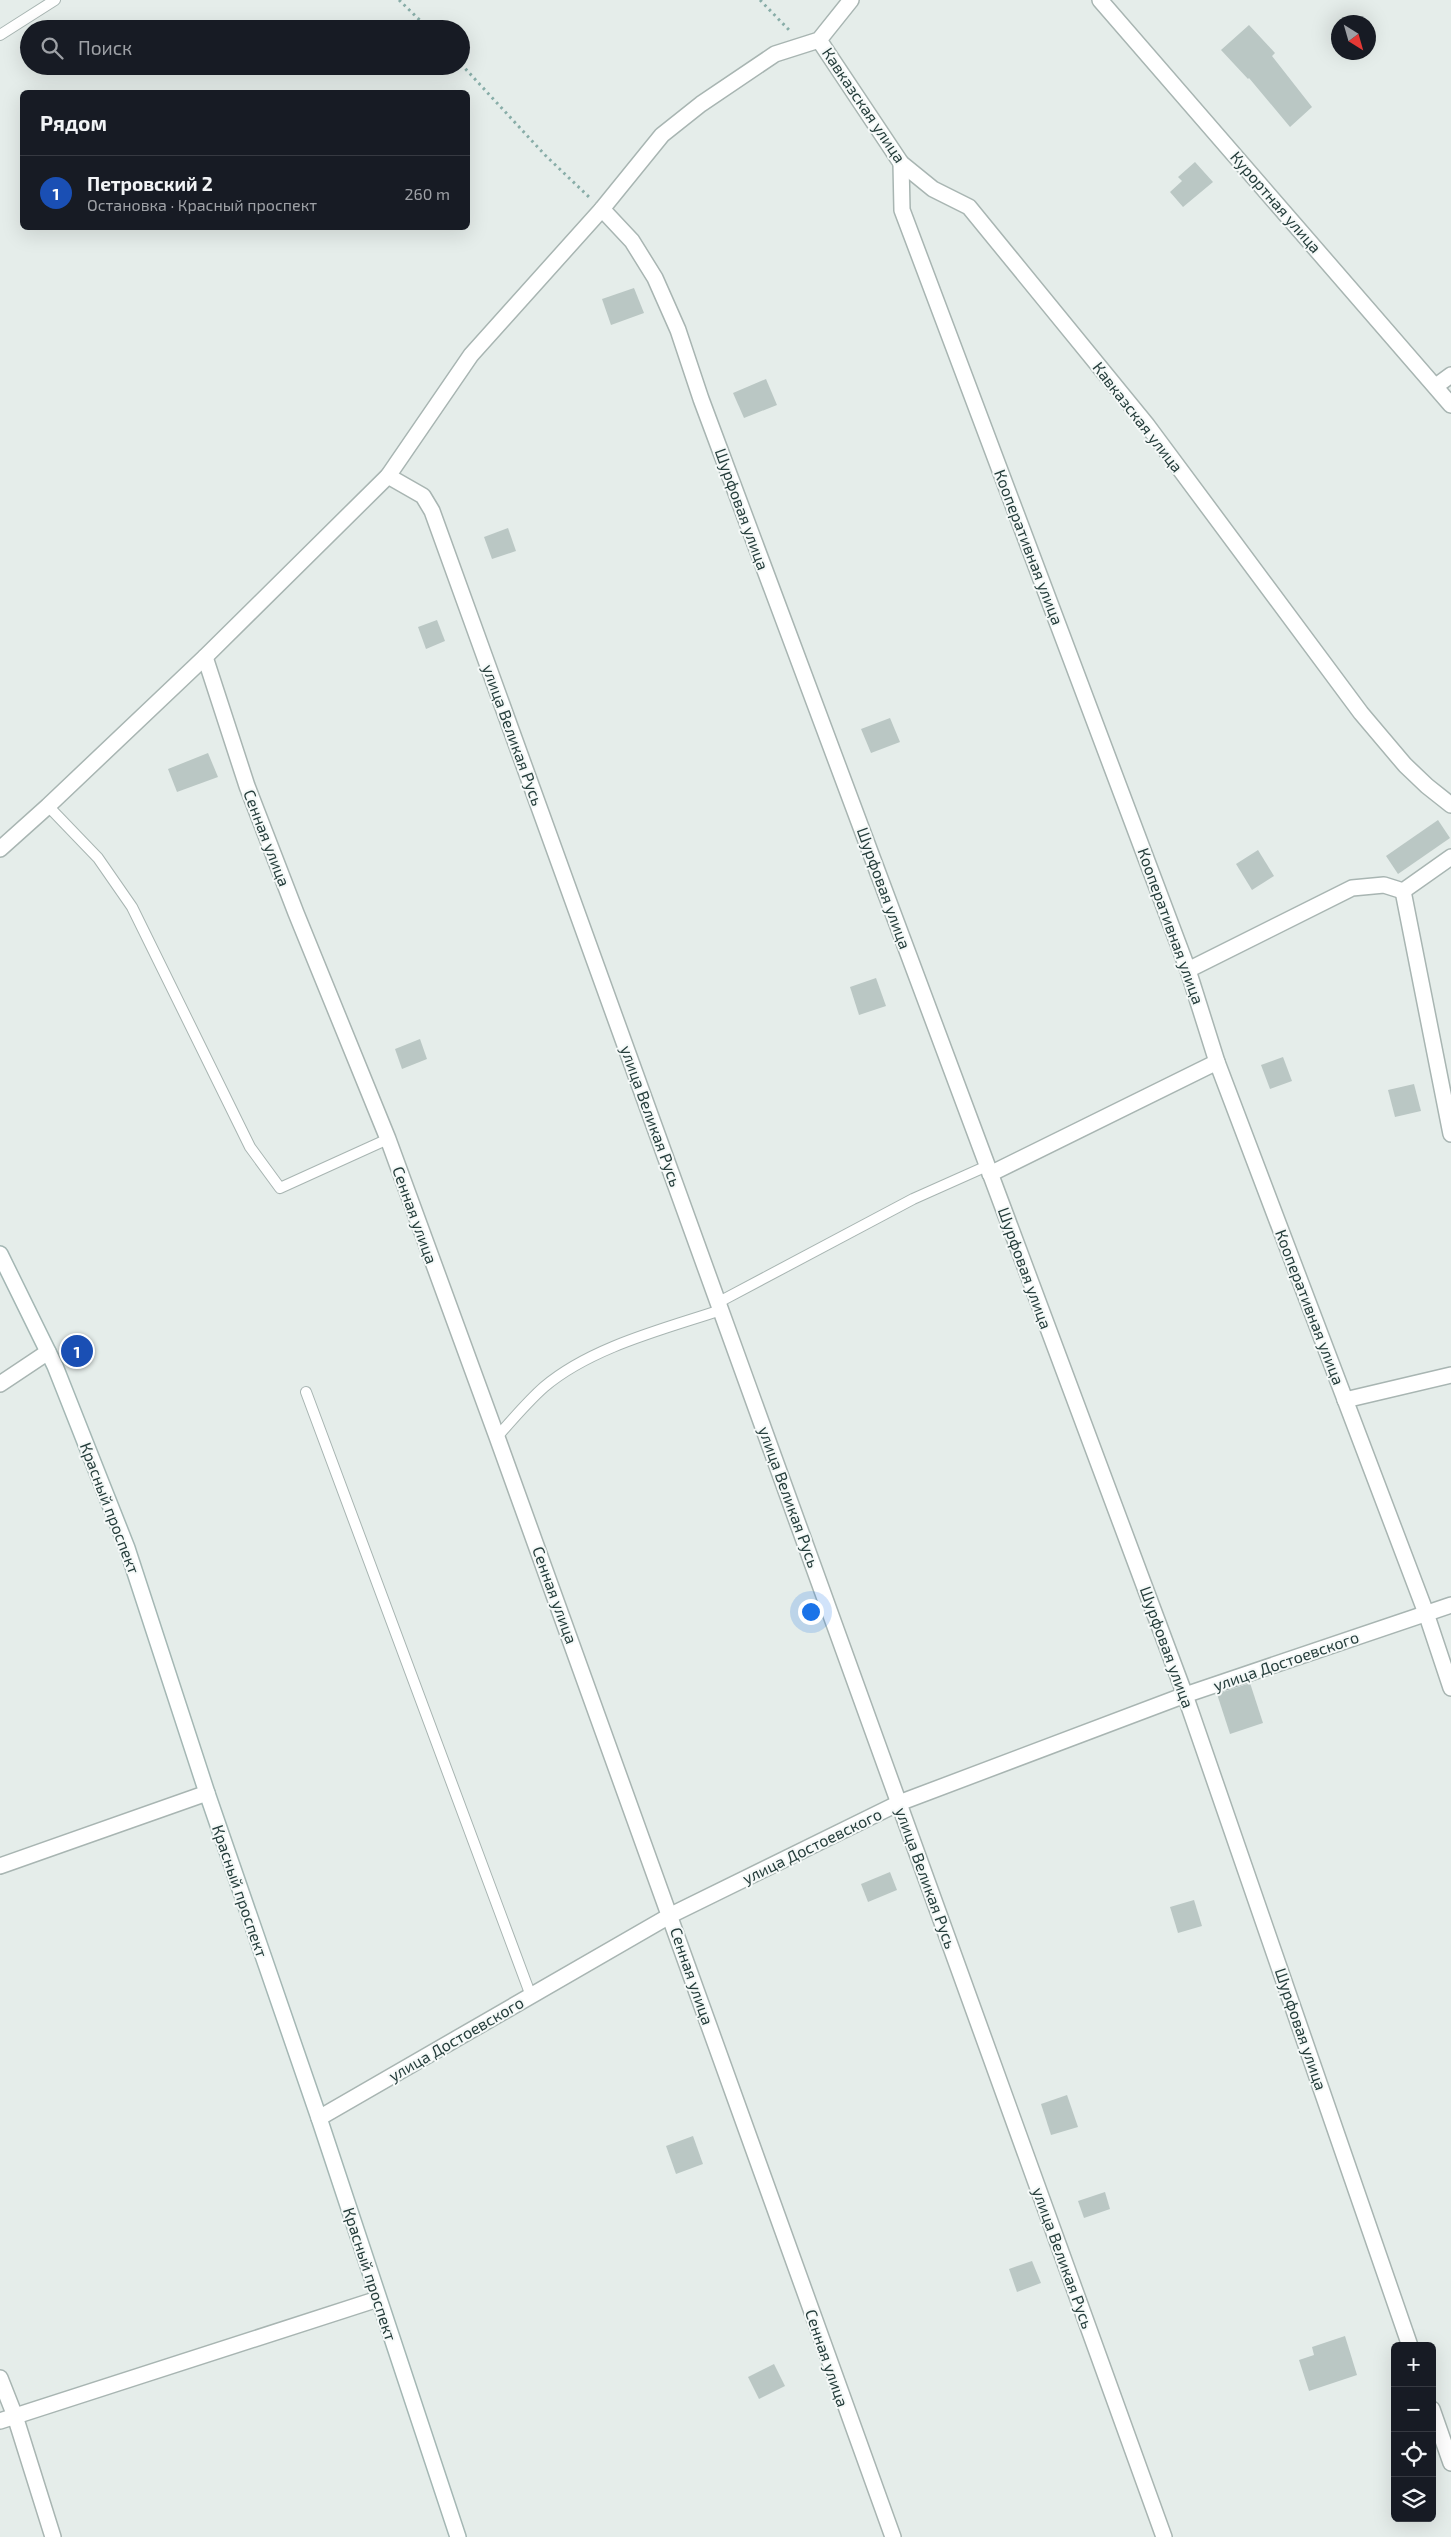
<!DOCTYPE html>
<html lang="ru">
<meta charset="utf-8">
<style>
body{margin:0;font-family:"Exo 2",sans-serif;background:#242831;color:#f1f3f6}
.controls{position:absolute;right:15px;bottom:15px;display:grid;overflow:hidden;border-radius:8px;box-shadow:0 5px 20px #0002}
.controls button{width:45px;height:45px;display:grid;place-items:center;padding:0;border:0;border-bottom:1px solid #363941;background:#171b24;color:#f1f3f6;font:25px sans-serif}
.compass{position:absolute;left:1331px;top:15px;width:45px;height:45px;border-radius:50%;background:#171b24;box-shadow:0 5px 20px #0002;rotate:143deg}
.you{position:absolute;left:810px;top:1611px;width:18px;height:18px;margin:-12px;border:4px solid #fff;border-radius:50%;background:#1a73e8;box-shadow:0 0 0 8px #1a73e833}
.badge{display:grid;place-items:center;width:32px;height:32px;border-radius:50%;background:#8c9099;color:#fff;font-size:16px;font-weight:700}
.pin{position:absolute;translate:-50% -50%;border:2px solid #fff;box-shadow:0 1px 5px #0006}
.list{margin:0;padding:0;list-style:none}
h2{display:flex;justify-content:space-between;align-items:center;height:65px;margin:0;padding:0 20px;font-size:21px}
h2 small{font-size:16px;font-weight:400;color:#9ea1a6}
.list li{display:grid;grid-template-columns:32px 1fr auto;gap:15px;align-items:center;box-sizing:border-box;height:75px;padding:0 20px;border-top:1px solid #363941}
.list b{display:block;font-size:19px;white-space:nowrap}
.list p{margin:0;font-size:16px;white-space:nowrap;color:#9ea1a6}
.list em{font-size:16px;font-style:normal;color:#9ea1a6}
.icon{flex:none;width:28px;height:28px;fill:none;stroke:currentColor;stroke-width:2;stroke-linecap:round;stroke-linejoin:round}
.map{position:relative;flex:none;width:1451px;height:2537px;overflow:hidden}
.search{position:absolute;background:#171b24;box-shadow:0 5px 20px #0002;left:20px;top:20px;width:450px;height:55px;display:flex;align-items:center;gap:12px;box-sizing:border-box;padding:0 18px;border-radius:28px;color:#9ea1a6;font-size:19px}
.panel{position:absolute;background:#171b24;box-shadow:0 5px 20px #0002;left:20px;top:90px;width:450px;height:140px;border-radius:8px}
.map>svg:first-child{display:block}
.building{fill:#bac7c4}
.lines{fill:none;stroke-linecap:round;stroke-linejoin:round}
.lane-casing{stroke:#a8b5b2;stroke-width:12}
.street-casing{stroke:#a8b5b2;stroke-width:18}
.secondary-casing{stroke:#a4b7b4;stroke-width:18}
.path{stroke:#88ada8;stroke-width:3;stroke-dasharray:2.5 4;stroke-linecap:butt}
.lane{stroke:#fff;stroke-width:10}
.street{stroke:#fff;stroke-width:15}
.secondary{stroke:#fff;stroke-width:15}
.labels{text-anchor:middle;stroke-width:4;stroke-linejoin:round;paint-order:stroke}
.street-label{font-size:16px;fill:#253d3b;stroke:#f5f9f8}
</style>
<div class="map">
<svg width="1451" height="2537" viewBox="0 0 1451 2537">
<rect width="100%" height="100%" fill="#e5edea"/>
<g class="building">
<polygon points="1249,25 1275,53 1272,56 1312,107 1290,127 1249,78 1248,79 1221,50"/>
<polygon points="1195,162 1213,182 1183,207 1170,192 1182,181 1178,177"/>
<polygon points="634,288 644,313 611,325 602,299"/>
<polygon points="766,379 777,405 744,418 733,393"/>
<polygon points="508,528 516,551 492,559 484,537"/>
<polygon points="437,620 445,641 426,649 418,627"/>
<polygon points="890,718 900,742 871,753 861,729"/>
<polygon points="208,753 218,777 177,792 168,769"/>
<polygon points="1438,820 1450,838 1398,874 1386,856"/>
<polygon points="1258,850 1274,876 1252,890 1236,864"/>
<polygon points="876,978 886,1006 859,1015 850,987"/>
<polygon points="420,1039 427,1059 402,1069 395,1049"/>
<polygon points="1283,1057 1292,1081 1270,1089 1261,1065"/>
<polygon points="1414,1084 1421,1111 1395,1117 1388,1090"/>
<polygon points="1250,1683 1263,1723 1230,1734 1217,1694"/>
<polygon points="890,1872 897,1890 868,1902 861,1884"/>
<polygon points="1194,1900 1202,1926 1178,1933 1170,1907"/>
<polygon points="1067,2095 1078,2127 1051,2135 1041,2104"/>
<polygon points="693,2136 703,2164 676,2174 666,2146"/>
<polygon points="1105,2192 1110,2209 1084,2218 1078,2201"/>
<polygon points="1032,2261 1041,2283 1017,2292 1009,2269"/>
<polygon points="1345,2336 1357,2375 1309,2391 1299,2360 1314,2355 1312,2347"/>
<polygon points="774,2364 785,2386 759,2399 748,2377"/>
</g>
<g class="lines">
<g class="lane-casing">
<g id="lane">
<polyline points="0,35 55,0"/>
<polyline points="48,806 98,858 132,907 250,1147 280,1188 388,1139"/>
<polyline points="719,1302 913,1199 987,1166"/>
<polyline points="306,1392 531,1996"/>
<path d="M497,1437C512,1420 527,1402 544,1387C591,1347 664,1329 721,1310"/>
</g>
</g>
<g class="street-casing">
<g id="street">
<polyline points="1100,0 1451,405"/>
<polyline points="819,40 901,163 933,189 969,207 1147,425 1361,713 1405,765 1427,786 1451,805"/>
<polyline points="901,163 902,210 1188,970 1217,1062 1426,1613 1451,1688"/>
<polyline points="602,209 632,241 655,278 678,330 701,399 1185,1695 1410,2346"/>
<polyline points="1436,386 1451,375"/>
<polyline points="388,476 423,496 432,511 1164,2537"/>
<polyline points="205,657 247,786 296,913 388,1139 497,1437 893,2537"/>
<polyline points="0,849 48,806 205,657 388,476 471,355 602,209 662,135 701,104 775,54 819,40 851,0"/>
<polyline points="1403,891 1451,1134"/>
<polyline points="1188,970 1352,888 1384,885 1403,891 1451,857"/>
<polyline points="990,1174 1217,1062"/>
<polyline points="0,1384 48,1352"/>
<polyline points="1345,1400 1451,1375"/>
<polyline points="0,1866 207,1793"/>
<polyline points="319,2118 671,1915 899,1803 1185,1695 1451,1605"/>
<polyline points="0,2378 15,2416 53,2537"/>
<polyline points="1432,2409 1451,2463"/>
<polyline points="0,2421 378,2299"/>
</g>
</g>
<g class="secondary-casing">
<polyline id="secondary" points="0,1254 55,1366 127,1548 207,1793 319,2118 458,2537"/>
</g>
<g class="path">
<polyline points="399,0 429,29"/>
<polyline points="760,0 790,31"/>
<polyline points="461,64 545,155 590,198"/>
</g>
<use href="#lane" class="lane"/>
<use href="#street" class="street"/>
<use href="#secondary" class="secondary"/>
</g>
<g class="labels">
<g class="street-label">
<text transform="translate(864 105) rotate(56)" y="6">Кавказская улица</text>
<text transform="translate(1276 202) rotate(49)" y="6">Курортная улица</text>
<text transform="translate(1138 417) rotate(52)" y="6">Кавказская улица</text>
<text transform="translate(742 509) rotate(70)" y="6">Шурфовая улица</text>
<text transform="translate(1029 547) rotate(69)" y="6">Кооперативная улица</text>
<text transform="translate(513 735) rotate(70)" y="6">улица Великая Русь</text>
<text transform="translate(267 838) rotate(69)" y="6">Сенная улица</text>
<text transform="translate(884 888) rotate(70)" y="6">Шурфовая улица</text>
<text transform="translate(1171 926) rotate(70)" y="6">Кооперативная улица</text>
<text transform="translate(651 1116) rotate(70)" y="6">улица Великая Русь</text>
<text transform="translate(415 1215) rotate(70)" y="6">Сенная улица</text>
<text transform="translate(1025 1268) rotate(70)" y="6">Шурфовая улица</text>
<text transform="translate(1310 1307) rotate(69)" y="6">Кооперативная улица</text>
<text transform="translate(789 1497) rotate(70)" y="6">улица Великая Русь</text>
<text transform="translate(110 1508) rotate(69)" y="6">Красный проспект</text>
<text transform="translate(555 1595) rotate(70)" y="6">Сенная улица</text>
<text transform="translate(1167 1647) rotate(70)" y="6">Шурфовая улица</text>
<text transform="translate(1286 1661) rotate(-19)" y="6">улица Достоевского</text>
<text transform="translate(812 1846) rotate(-26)" y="6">улица Достоевского</text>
<text transform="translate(926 1878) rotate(70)" y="6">улица Великая Русь</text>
<text transform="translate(240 1891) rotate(71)" y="6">Красный проспект</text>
<text transform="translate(692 1976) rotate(71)" y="6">Сенная улица</text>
<text transform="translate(1301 2029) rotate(71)" y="6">Шурфовая улица</text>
<text transform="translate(456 2039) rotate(-30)" y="6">улица Достоевского</text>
<text transform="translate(1063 2258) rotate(70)" y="6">улица Великая Русь</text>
<text transform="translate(370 2274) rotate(72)" y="6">Красный проспект</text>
<text transform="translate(827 2358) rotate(71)" y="6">Сенная улица</text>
</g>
</g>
</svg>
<div class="controls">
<button>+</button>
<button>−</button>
<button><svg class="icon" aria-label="locate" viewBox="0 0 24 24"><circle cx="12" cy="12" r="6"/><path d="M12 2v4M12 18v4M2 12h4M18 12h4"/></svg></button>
<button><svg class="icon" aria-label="layers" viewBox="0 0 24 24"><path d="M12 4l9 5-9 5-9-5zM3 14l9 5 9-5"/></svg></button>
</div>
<svg class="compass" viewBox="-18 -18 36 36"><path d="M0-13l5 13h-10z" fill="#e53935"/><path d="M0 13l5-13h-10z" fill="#9ea1a6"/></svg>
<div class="you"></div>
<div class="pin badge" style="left:77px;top:1351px;background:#1a4fb4">1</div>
<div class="search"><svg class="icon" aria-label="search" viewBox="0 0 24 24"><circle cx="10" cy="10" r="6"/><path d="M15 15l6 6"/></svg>Поиск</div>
<section class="panel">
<h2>Рядом<small></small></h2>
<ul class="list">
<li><span class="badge" style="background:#1a4fb4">1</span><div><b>Петровский 2</b><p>Остановка · Красный проспект</p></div><em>260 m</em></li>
</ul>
</section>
</div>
